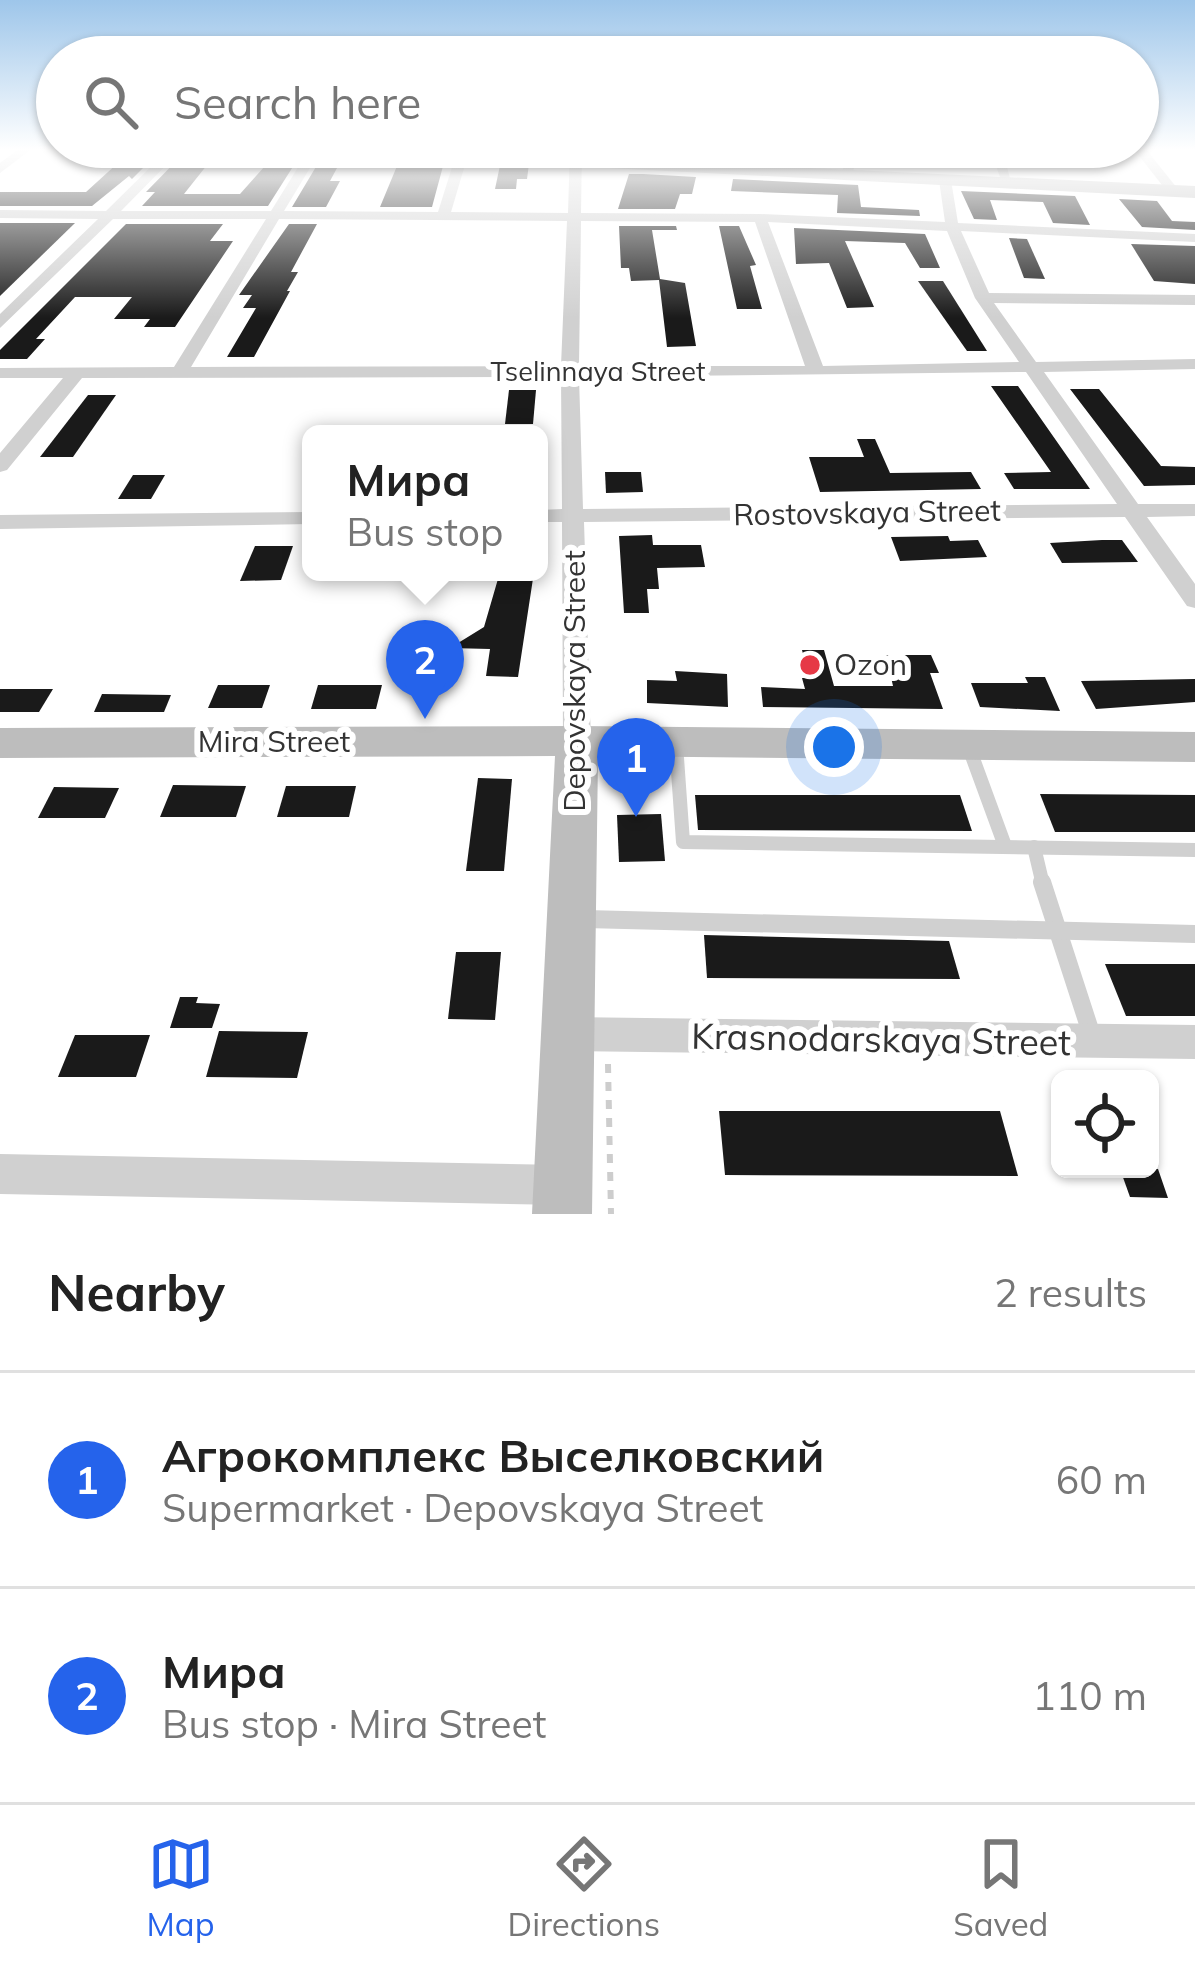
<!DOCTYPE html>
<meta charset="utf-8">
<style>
body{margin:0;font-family:Mulish,sans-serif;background:#f6f6f6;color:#222}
.controls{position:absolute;right:36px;bottom:36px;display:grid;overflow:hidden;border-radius:18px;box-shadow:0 3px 9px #0004}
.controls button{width:108px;height:108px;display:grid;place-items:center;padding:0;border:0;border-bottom:3px solid #e0e0e0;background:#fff;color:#222;font:60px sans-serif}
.you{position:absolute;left:834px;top:747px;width:42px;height:42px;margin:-30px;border:9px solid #fff;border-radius:50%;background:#1a73e8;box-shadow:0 0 0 18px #1a73e833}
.badge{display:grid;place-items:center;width:78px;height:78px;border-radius:50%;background:#2563eb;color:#fff;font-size:39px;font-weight:700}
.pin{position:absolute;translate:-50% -99px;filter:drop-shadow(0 3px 6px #0008)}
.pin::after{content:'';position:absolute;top:63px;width:42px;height:36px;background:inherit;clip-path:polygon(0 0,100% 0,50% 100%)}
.popup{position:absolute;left:302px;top:425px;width:246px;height:156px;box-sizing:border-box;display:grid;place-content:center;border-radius:18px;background:#fff;filter:drop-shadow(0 3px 9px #0005);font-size:39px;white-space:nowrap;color:#767676}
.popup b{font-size:45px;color:#222}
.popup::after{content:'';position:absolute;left:50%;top:100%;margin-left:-24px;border:24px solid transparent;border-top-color:#fff}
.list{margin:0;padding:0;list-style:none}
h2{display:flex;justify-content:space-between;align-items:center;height:156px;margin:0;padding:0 48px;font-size:51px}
h2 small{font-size:39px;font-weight:400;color:#767676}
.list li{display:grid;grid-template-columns:78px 1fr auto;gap:36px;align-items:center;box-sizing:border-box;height:216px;padding:0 48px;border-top:3px solid #e0e0e0}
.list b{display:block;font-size:45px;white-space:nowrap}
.list p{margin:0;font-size:39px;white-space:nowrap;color:#767676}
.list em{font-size:39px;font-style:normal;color:#767676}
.icon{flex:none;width:66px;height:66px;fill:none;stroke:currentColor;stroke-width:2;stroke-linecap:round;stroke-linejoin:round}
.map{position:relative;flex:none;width:1195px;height:1214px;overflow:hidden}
.search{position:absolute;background:#fff;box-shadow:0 3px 9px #0004;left:36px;right:36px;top:36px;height:132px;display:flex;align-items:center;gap:30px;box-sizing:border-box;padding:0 42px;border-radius:66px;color:#767676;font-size:45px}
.sheet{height:588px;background:#fff}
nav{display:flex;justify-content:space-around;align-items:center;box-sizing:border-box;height:168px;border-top:3px solid #e0e0e0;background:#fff;font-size:33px;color:#767676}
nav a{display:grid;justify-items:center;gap:6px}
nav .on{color:#2563eb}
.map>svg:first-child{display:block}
.building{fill:#1a1a1a}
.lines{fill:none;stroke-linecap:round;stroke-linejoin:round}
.path{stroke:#cdcdcd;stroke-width:6;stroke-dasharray:9 9;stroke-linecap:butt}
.lane-far1{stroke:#d0d0d0;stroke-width:14}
.lane{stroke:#d0d0d0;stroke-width:18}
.street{fill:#d0d0d0;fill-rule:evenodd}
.secondary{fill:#bdbdbd;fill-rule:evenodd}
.poi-dot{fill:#e63946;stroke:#fff;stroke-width:4.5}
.labels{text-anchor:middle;stroke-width:12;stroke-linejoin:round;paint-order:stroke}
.far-street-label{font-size:27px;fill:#333;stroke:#fff}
.street-label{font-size:30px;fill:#333;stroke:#fff}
.poi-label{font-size:30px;fill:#333;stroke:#fff;text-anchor:start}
.near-street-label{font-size:36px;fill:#333;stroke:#fff}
</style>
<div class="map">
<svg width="1195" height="1214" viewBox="0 0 1195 1214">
<rect width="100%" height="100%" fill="#fff"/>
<g class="building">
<polygon points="130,152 159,152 132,179 129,176 92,206 0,206 0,192 86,192"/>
<polygon points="185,152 211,152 204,160 211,160 184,194 240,194 274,156 301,154 268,206 142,206 155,192 146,192"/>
<polygon points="323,155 344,155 330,181 340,181 326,207 292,207"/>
<polygon points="425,155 446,155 432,207 380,207 397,166 421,166"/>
<polygon points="502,156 530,156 527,179 517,179 516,189 495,189"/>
<polygon points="629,174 643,174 696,177 692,194 680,194 675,209 618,209"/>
<polygon points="733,179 858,185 861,207 919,210 920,216 837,213 838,195 731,191"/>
<polygon points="961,191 1075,196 1090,225 1053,223 1043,202 990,200 997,220 974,219"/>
<polygon points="1119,199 1157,201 1172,221 1195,222 1195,230 1142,227"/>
<polygon points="0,223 75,223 0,296"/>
<polygon points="126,224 223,224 210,241 233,241 175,327 144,327 150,319 114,319 132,297 75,297 36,339 45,339 27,359 0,359 0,350"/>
<polygon points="289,224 317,224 291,272 298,272 287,291 290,291 254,357 227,357 256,308 243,308 252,295 239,295"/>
<polygon points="619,226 676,226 677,230 652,230 660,279 685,283 696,346 667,347 659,280 631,281 629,268 621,268"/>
<polygon points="719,226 739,226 756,265 750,266 762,309 737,309"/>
<polygon points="794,228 925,234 940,268 920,268 905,243 845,241 874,307 847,308 829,263 796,264"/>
<polygon points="1009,238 1027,239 1045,279 1024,278"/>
<polygon points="1131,244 1195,246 1195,284 1154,281"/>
<polygon points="918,281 943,281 987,351 967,351"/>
<polygon points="991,386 1018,386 1090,489 1014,489 1004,473 1051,472"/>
<polygon points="1070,389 1099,389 1161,466 1195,467 1195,485 1144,486"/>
<polygon points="509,390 536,390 533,424 505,424"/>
<polygon points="88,395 116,395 73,457 40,457"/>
<polygon points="857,439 875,439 890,473 971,472 981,489 820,492 809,457 864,457"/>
<polygon points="605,472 641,472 643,492 606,493"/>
<polygon points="133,475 165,475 151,499 118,499"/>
<polygon points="652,535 653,545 701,545 705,567 657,568 659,589 647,589 649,613 624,613 619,536"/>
<polygon points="948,536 950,541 978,540 987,557 900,561 891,537"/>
<polygon points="1102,540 1122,540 1138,562 1062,563 1050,543"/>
<polygon points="255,546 293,546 281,580 240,581"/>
<polygon points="500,572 534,572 518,677 486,676 490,649 450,648 484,627"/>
<polygon points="802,650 824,650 834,686 893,686 886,655 931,655 939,673 930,673 943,709 763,707 761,687 805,689 802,678 809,678"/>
<polygon points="675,671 727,674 728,707 647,703 647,680 677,681"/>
<polygon points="1025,677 1045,677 1060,711 980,707 971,683 1028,683"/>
<polygon points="1195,679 1195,702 1096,709 1081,681"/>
<polygon points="218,685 270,685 262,708 208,708"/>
<polygon points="318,685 382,685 376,709 311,709"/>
<polygon points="0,689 53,689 39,712 0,712"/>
<polygon points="102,694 171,695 164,712 94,712"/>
<polygon points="478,778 512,779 504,871 466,871"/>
<polygon points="173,785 246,786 236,817 160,817"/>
<polygon points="286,786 356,786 349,817 277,817"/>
<polygon points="54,787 119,788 105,818 38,818"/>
<polygon points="1040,794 1195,795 1195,832 1055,832"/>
<polygon points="695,795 960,795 972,831 698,830"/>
<polygon points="661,814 665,861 619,862 617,815"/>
<polygon points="704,935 949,941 960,979 707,978"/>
<polygon points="456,952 501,952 495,1020 448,1019"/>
<polygon points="1105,964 1195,964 1195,1016 1126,1016"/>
<polygon points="180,997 198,997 196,1003 220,1004 212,1028 170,1028"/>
<polygon points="219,1031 308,1032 297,1078 206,1077"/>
<polygon points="75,1035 150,1035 136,1077 58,1077"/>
<polygon points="719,1111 1000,1111 1018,1176 725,1175"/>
<polygon points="1120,1169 1158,1169 1168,1198 1130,1197"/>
</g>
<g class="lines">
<polyline class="path" points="608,1064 611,1214"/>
<g class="lane-far1">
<polyline points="676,744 683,842 1195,850"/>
<polyline points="968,745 1005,846"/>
<polyline points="1034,847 1043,885"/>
</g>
<g class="lane">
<polyline points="1042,882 1092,1036"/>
<polyline points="585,919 1195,934"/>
</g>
<g class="street">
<polygon points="20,148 33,148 0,173 0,163"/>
<path d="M170,148H183L121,211H271L310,148H322L284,211L438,212L458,148H470L451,212L568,213L570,148H582L581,213L760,214L945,222L939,180L945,176L951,180L958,223L1195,234V242L961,231L989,293L1195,295V305L994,303L1036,362L1195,359V369L1044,372L1138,504H1195V516L1147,517L1195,584V608L1187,606L1125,517L584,522L591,741L587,748H567L563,741L562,522H539V510L562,509L561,377L82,378L7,470L0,472V453L63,378H0V368L174,367L266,219H113L0,328V314L98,219L0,218V210L106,211ZM279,219L567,221L561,366L191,367ZM581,221L755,222L805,366H579ZM768,222L947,231L975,298L1019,362L823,366ZM1026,372L1117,504L583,509L579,377Z"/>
<polygon points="697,148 709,148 703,168 697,172 691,168"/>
<polygon points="843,148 855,148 853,178 843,175"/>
<polygon points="990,148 1002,148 1012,186 1002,183"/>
<polygon points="1133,148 1145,148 1177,188 1177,194 1169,194"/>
<polygon points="311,512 311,524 0,529 0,515"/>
<polygon points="567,1017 1195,1025 1195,1059 567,1051 554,1046 549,1034 554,1022"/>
<polygon points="0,1154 563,1165 577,1171 583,1185 577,1199 563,1205 0,1194"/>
</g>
<g class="secondary">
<polygon points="576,157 1195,186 1195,198 570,166 567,162"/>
<polygon points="577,726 1195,732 1195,762 598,756 592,1214 532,1214 555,756 0,758 0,728"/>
</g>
</g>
<linearGradient id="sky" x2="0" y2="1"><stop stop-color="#9ec6ea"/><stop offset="0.47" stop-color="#fff"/><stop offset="1" stop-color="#fff" stop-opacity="0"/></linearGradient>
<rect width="1195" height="318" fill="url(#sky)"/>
<circle class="poi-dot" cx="810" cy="665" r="12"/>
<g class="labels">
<g class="far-street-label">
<text x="598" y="381">Tselinnaya Street</text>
</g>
<g class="street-label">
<text transform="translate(867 513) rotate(-1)" y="10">Rostovskaya Street</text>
<text transform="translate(575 681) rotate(-90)" y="10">Depovskaya Street</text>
<text x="274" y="752">Mira Street</text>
</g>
<g class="poi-label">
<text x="834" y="675">Ozon</text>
</g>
<g class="near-street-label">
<text transform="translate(881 1039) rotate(1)" y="13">Krasnodarskaya Street</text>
</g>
</g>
</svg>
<div class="controls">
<button><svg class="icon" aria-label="locate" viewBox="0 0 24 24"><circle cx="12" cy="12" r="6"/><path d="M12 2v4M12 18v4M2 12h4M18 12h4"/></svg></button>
</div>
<div class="you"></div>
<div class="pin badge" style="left:636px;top:817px">1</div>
<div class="pin badge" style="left:425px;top:719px">2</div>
<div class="popup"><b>Мира</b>Bus stop</div>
<div class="search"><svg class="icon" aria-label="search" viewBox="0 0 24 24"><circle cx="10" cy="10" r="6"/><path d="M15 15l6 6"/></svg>Search here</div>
</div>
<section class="sheet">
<h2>Nearby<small>2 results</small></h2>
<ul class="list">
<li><span class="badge">1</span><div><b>Агрокомплекс Выселковский</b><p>Supermarket · Depovskaya Street</p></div><em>60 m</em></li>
<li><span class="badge">2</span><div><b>Мира</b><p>Bus stop · Mira Street</p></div><em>110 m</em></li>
</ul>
</section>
<nav>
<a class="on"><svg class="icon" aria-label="map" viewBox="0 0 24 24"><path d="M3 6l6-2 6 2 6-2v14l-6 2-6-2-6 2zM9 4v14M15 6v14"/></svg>Map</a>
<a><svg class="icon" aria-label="directions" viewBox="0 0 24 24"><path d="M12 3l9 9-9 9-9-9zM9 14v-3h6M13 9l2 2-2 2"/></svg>Directions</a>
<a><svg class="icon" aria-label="saved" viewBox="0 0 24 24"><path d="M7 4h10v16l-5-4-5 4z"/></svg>Saved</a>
</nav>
